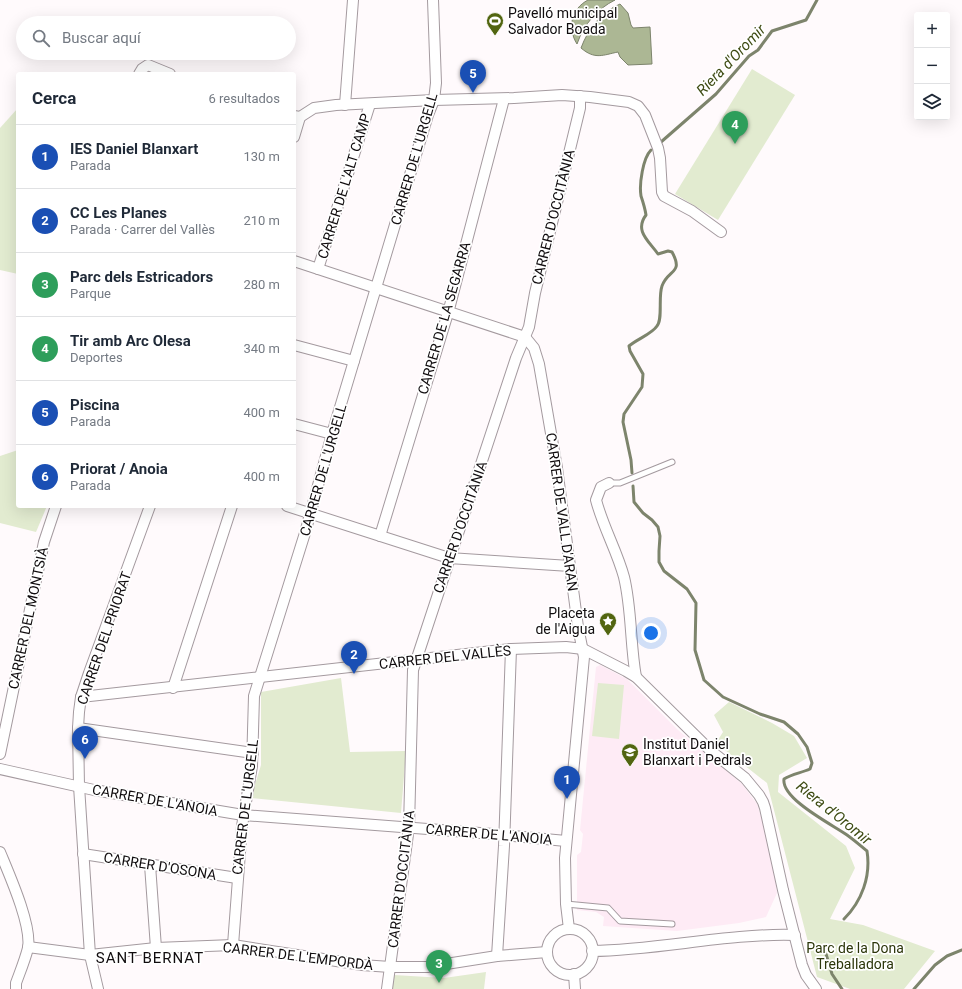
<!DOCTYPE html>
<html lang="es">
<meta charset="utf-8">
<style>
body{margin:0;font-family:Roboto,sans-serif;background:#f6f6f7;color:#1f2937}
.controls{position:absolute;right:12px;top:12px;display:grid;overflow:hidden;border-radius:4px;box-shadow:0 4px 16px #0002}
.controls button{width:36px;height:36px;display:grid;place-items:center;padding:0;border:0;border-bottom:1px solid #e0e1e3;background:#fff;color:#1f2937;font:20px sans-serif}
.you{position:absolute;left:651px;top:633px;width:14px;height:14px;margin:-10px;border:3px solid #fff;border-radius:50%;background:#1a73e8;box-shadow:0 0 0 6px #1a73e833}
.badge{display:grid;place-items:center;width:26px;height:26px;border-radius:50%;background:#ea580c;color:#fff;font-size:13px;font-weight:700}
.pin{position:absolute;translate:-50% -33px;filter:drop-shadow(0 1px 2px #0008)}
.pin::after{content:'';position:absolute;top:21px;width:14px;height:12px;background:inherit;clip-path:polygon(0 0,100% 0,50% 100%)}
.list{margin:0;padding:0;list-style:none}
h2{display:flex;justify-content:space-between;align-items:center;height:52px;margin:0;padding:0 16px;font-size:17px}
h2 small{font-size:13px;font-weight:400;color:#747a83}
.list li{display:grid;grid-template-columns:26px 1fr auto;gap:12px;align-items:center;box-sizing:border-box;height:64px;padding:0 16px;border-top:1px solid #e0e1e3}
.list b{display:block;font-size:15px;white-space:nowrap}
.list p{margin:0;font-size:13px;white-space:nowrap;color:#747a83}
.list em{font-size:13px;font-style:normal;color:#747a83}
.icon{flex:none;width:22px;height:22px;fill:none;stroke:currentColor;stroke-width:2;stroke-linecap:round;stroke-linejoin:round}
.map{position:relative;flex:none;width:962px;height:989px;overflow:hidden}
.search{position:absolute;background:#fff;box-shadow:0 4px 16px #0002;left:16px;top:16px;width:280px;height:44px;display:flex;align-items:center;gap:10px;box-sizing:border-box;padding:0 14px;border-radius:22px;color:#747a83;font-size:15px}
.panel{position:absolute;background:#fff;box-shadow:0 4px 16px #0002;left:16px;top:72px;width:280px;height:436px;border-radius:4px}
.map>svg:first-child{display:block}
.built{fill:#feebf5}
.green{fill:#e2ebd0}
.water{fill:#acb794;stroke:#7d846c}
.lines{fill:none;stroke-linecap:round;stroke-linejoin:round}
.stream{stroke:#7d846c;stroke-width:3}
.lane-casing{stroke:#a49a9f;stroke-width:7}
.street-casing{stroke:#a49a9f;stroke-width:12}
.lane{stroke:#fff;stroke-width:5}
.street{stroke:#fff;stroke-width:10}
.labels{text-anchor:middle;stroke-width:3.5;stroke-linejoin:round;paint-order:stroke}
.poi-label{font-size:14px;fill:#100c0e;stroke:#fff;text-anchor:start}
.street-label{font-size:14px;fill:#100c0e;stroke:#fff}
.park-label{font-size:14px;fill:#2c360b;stroke:#fff}
.water-label{font-size:15px;font-style:italic;fill:#3f4c14;stroke:#fff}
.neighbourhood-label{font-size:15px;letter-spacing:1px;fill:#100c0e;stroke:#fff}
</style>
<div class="map">
<svg width="962" height="989" viewBox="0 0 962 989">
<rect width="100%" height="100%" fill="#fffafc"/>
<polygon class="built" points="600,665 627,679 678,730 742,784 757,804 770,845 777,893 766,917 739,923 677,931 603,926 604,917 596,912 577,910 577,855 581,852 583,834 580,830 596,667"/>
<g class="green">
<polygon points="752,69 795,95 718,220 675,194"/>
<polygon points="18,108 18,274 0,270 0,128"/>
<polygon points="18,450 18,506 47,506 36,532 0,523 0,456"/>
<polygon points="341,678 350,752 406,751 401,813 251,798 261,765 261,692"/>
<polygon points="598,683 624,685 619,739 592,736"/>
<polygon points="729,702 772,723 794,736 807,758 779,775 778,792 846,846 855,868 830,919 863,925 935,951 904,989 850,989 817,977 767,783 716,743 723,732 714,715"/>
<polygon points="486,972 484,989 392,989 394,975 444,978"/>
</g>
<g class="water">
<path d="M588,0H615C597,9 584,24 577,44C567,28 571,9 588,0Z"/>
<path d="M620,4L628,13L631,25L633,28L650,27L652,64L628,65L620,57L618,52C603,55 595,60 581,48C588,29 601,12 620,4Z"/>
</g>
<g class="lines">
<g class="stream">
<polyline points="661,142 716,94 749,56 758,50 772,31 806,20 817,0"/>
<path d="M632,473L631,460L623,422L624,414L642,387L643,374L630,351L629,346C637,339 652,334 657,326C663,319 658,297 662,286C668,269 684,274 672,252L668,251L658,254C649,241 634,231 646,215C645,208 643,202 641,196C639,184 643,158 651,150"/>
<path d="M633,486L634,502L643,513L652,520L658,527L660,536L659,551V562L664,571L687,589L696,603L695,650L704,680L723,697L760,714L784,722L798,734L807,747L812,763L810,769C801,773 792,774 784,779C781,799 833,825 847,835C854,840 861,846 867,851C871,876 862,901 844,919"/>
<polyline points="826,954 832,974 842,989"/>
<polyline points="914,989 935,965 947,956 962,950"/>
</g>
<g class="lane-casing">
<g id="lane">
<polyline points="609,483 620,483 672,462"/>
<polyline points="566,904 608,908 620,921 672,924"/>
</g>
</g>
<g class="street-casing">
<g id="street">
<polyline points="139,74 142,69 148,65 170,74"/>
<polyline points="345,105 353,0"/>
<polyline points="294,116 300,117 314,108 336,105 434,100 514,98 562,95 590,97 629,102 638,106 645,115 658,148 660,158 662,192 664,196 692,211 721,232"/>
<polyline points="294,137 300,117"/>
<polyline points="294,261 525,337"/>
<polyline points="318,269 370,104"/>
<polyline points="525,337 534,348 539,364 557,468 578,627 584,657 565,858 566,904 569,929"/>
<polyline points="294,345 354,361"/>
<polyline points="294,424 332,434"/>
<path d="M609,483L601,487L596,500C603,527 617,551 624,577C632,610 630,644 636,677"/>
<polyline points="287,506 449,558 570,566"/>
<polyline points="380,536 448,313 504,99"/>
<polyline points="173,688 232,506"/>
<polyline points="81,697 511,649 566,647 583,649 626,671 636,677 711,751 745,778 759,795 763,802 765,808 783,890 802,965 806,975 816,989"/>
<polyline points="78,728 253,753"/>
<polyline points="0,754 44,542 56,506"/>
<polyline points="0,769 94,790 243,815 493,834 566,841"/>
<path d="M0,852C9,874 32,925 28,948C25,960 20,972 16,983V989"/>
<polyline points="83,854 237,878"/>
<polyline points="150,865 156,948"/>
<circle cx="570" cy="952" r="23"/>
<polyline points="233,945 242,826 252,766 254,696 305,533 332,434 428,115 434,100 436,83 433,0"/>
<polyline points="28,947 90,955 156,948 233,945 362,965 390,967 427,967 497,956 547,952"/>
<path d="M592,951C660,950 727,933 795,935"/>
<polyline points="497,956 504,846 511,649"/>
<polyline points="574,974 575,989"/>
<polyline points="98,989 90,955 79,786 78,728 79,712 81,697 89,673 150,506"/>
<polyline points="387,989 409,827 413,670 516,358 529,327 535,293 580,108 580,96"/>
</g>
</g>
<use href="#lane" class="lane"/>
<use href="#street" class="street"/>
</g>
<defs>
<g id="stadium-pin" transform="scale(0.9)"><path d="M0 17L-7.5 6A9.5 9.5 0 1 1 7.5 6Z" fill="#526510" stroke="#fff"/><path d="M0-5a6.5 5 0 1 0 0 10a6.5 5 0 1 0 0-10ZM-3.5-1.8h7v3.6h-7Z" fill="#fff"/></g>
<g id="sight-pin" transform="scale(0.9)"><path d="M0 17L-7.5 6A9.5 9.5 0 1 1 7.5 6Z" fill="#526510" stroke="#fff"/><path d="M0-6L1.8-2.2L6-1.7L2.9 1.2L3.7 5.4L0 3.3L-3.7 5.4L-2.9 1.2L-6-1.7L-1.8-2.2Z" fill="#fff"/></g>
<g id="school-pin" transform="scale(0.9)"><path d="M0 17L-7.5 6A9.5 9.5 0 1 1 7.5 6Z" fill="#526510" stroke="#fff"/><path d="M0-5L7-2L0 1L-7-2ZM-4 1L0 2.5L4 1V4Q0 6-4 4Z" fill="#fff"/></g>
</defs>
<g fill-rule="evenodd">
<use href="#stadium-pin" x="495" y="21"/>
<use href="#sight-pin" x="608" y="621"/>
<use href="#school-pin" x="630" y="752"/>
</g>
<g class="labels">
<g class="poi-label">
<text x="508" y="18">Pavelló municipal<tspan x="508" dy="16">Salvador Boada</tspan></text>
<text x="595" y="618" text-anchor="end">Placeta<tspan x="595" dy="16">de l'Aigua</tspan></text>
<text x="643" y="749">Institut Daniel<tspan x="643" dy="16">Blanxart i Pedrals</tspan></text>
</g>
<g class="street-label">
<text transform="translate(414 159) rotate(-74)" y="5">CARRER DE L'URGELL</text>
<text transform="translate(344 186) rotate(-73)" y="5">CARRER DE L'ALT CAMP</text>
<text transform="translate(553 217) rotate(-76)" y="5">CARRER D'OCCITÀNIA</text>
<text transform="translate(444 318) rotate(-74)" y="5">CARRER DE LA SEGARRA</text>
<text transform="translate(323 470) rotate(-74)" y="5">CARRER DE L'URGELL</text>
<text transform="translate(562 512) rotate(82)" y="5">CARRER DE VALL D'ARAN</text>
<text transform="translate(460 527) rotate(-71)" y="5">CARRER D'OCCITÀNIA</text>
<text transform="translate(28 618) rotate(-78)" y="5">CARRER DEL MONTSIÀ</text>
<text transform="translate(104 638) rotate(-71)" y="5">CARRER DEL PRIORAT</text>
<text transform="translate(445 657) rotate(-6)" y="5">CARRER DEL VALLÈS</text>
<text transform="translate(155 800) rotate(10)" y="5">CARRER DE L'ANOIA</text>
<text transform="translate(245 807) rotate(-83)" y="5">CARRER DE L'URGELL</text>
<text transform="translate(489 834) rotate(5)" y="5">CARRER DE L'ANOIA</text>
<text transform="translate(160 866) rotate(9)" y="5">CARRER D'OSONA</text>
<text transform="translate(401 879) rotate(-83)" y="5">CARRER D'OCCITÀNIA</text>
<text transform="translate(298 956) rotate(7)" y="5">CARRER DE L'EMPORDÀ</text>
</g>
<g class="park-label">
<text x="855" y="953">Parc de la Dona<tspan x="855" dy="16">Treballadora</tspan></text>
</g>
<g class="water-label">
<text transform="translate(731 60) rotate(-46)" y="5">Riera d'Oromir</text>
<text transform="translate(834 813) rotate(39)" y="5">Riera d'Oromir</text>
</g>
<g class="neighbourhood-label">
<text x="150" y="963">SANT BERNAT</text>
</g>
</g>
</svg>
<div class="controls">
<button>+</button>
<button>−</button>
<button><svg class="icon" aria-label="layers" viewBox="0 0 24 24"><path d="M12 4l9 5-9 5-9-5zM3 14l9 5 9-5"/></svg></button>
</div>
<div class="you"></div>
<div class="pin badge" style="left:567px;top:799px;background:#1a4fb4">1</div>
<div class="pin badge" style="left:354px;top:674px;background:#1a4fb4">2</div>
<div class="pin badge" style="left:439px;top:983px;background:#2e9e5b">3</div>
<div class="pin badge" style="left:735px;top:144px;background:#2e9e5b">4</div>
<div class="pin badge" style="left:473px;top:93px;background:#1a4fb4">5</div>
<div class="pin badge" style="left:85px;top:759px;background:#1a4fb4">6</div>
<div class="search"><svg class="icon" aria-label="search" viewBox="0 0 24 24"><circle cx="10" cy="10" r="6"/><path d="M15 15l6 6"/></svg>Buscar aquí</div>
<section class="panel">
<h2>Cerca<small>6 resultados</small></h2>
<ul class="list">
<li><span class="badge" style="background:#1a4fb4">1</span><div><b>IES Daniel Blanxart</b><p>Parada</p></div><em>130 m</em></li>
<li><span class="badge" style="background:#1a4fb4">2</span><div><b>CC Les Planes</b><p>Parada · Carrer del Vallès</p></div><em>210 m</em></li>
<li><span class="badge" style="background:#2e9e5b">3</span><div><b>Parc dels Estricadors</b><p>Parque</p></div><em>280 m</em></li>
<li><span class="badge" style="background:#2e9e5b">4</span><div><b>Tir amb Arc Olesa</b><p>Deportes</p></div><em>340 m</em></li>
<li><span class="badge" style="background:#1a4fb4">5</span><div><b>Piscina</b><p>Parada</p></div><em>400 m</em></li>
<li><span class="badge" style="background:#1a4fb4">6</span><div><b>Priorat / Anoia</b><p>Parada</p></div><em>400 m</em></li>
</ul>
</section>
</div>
